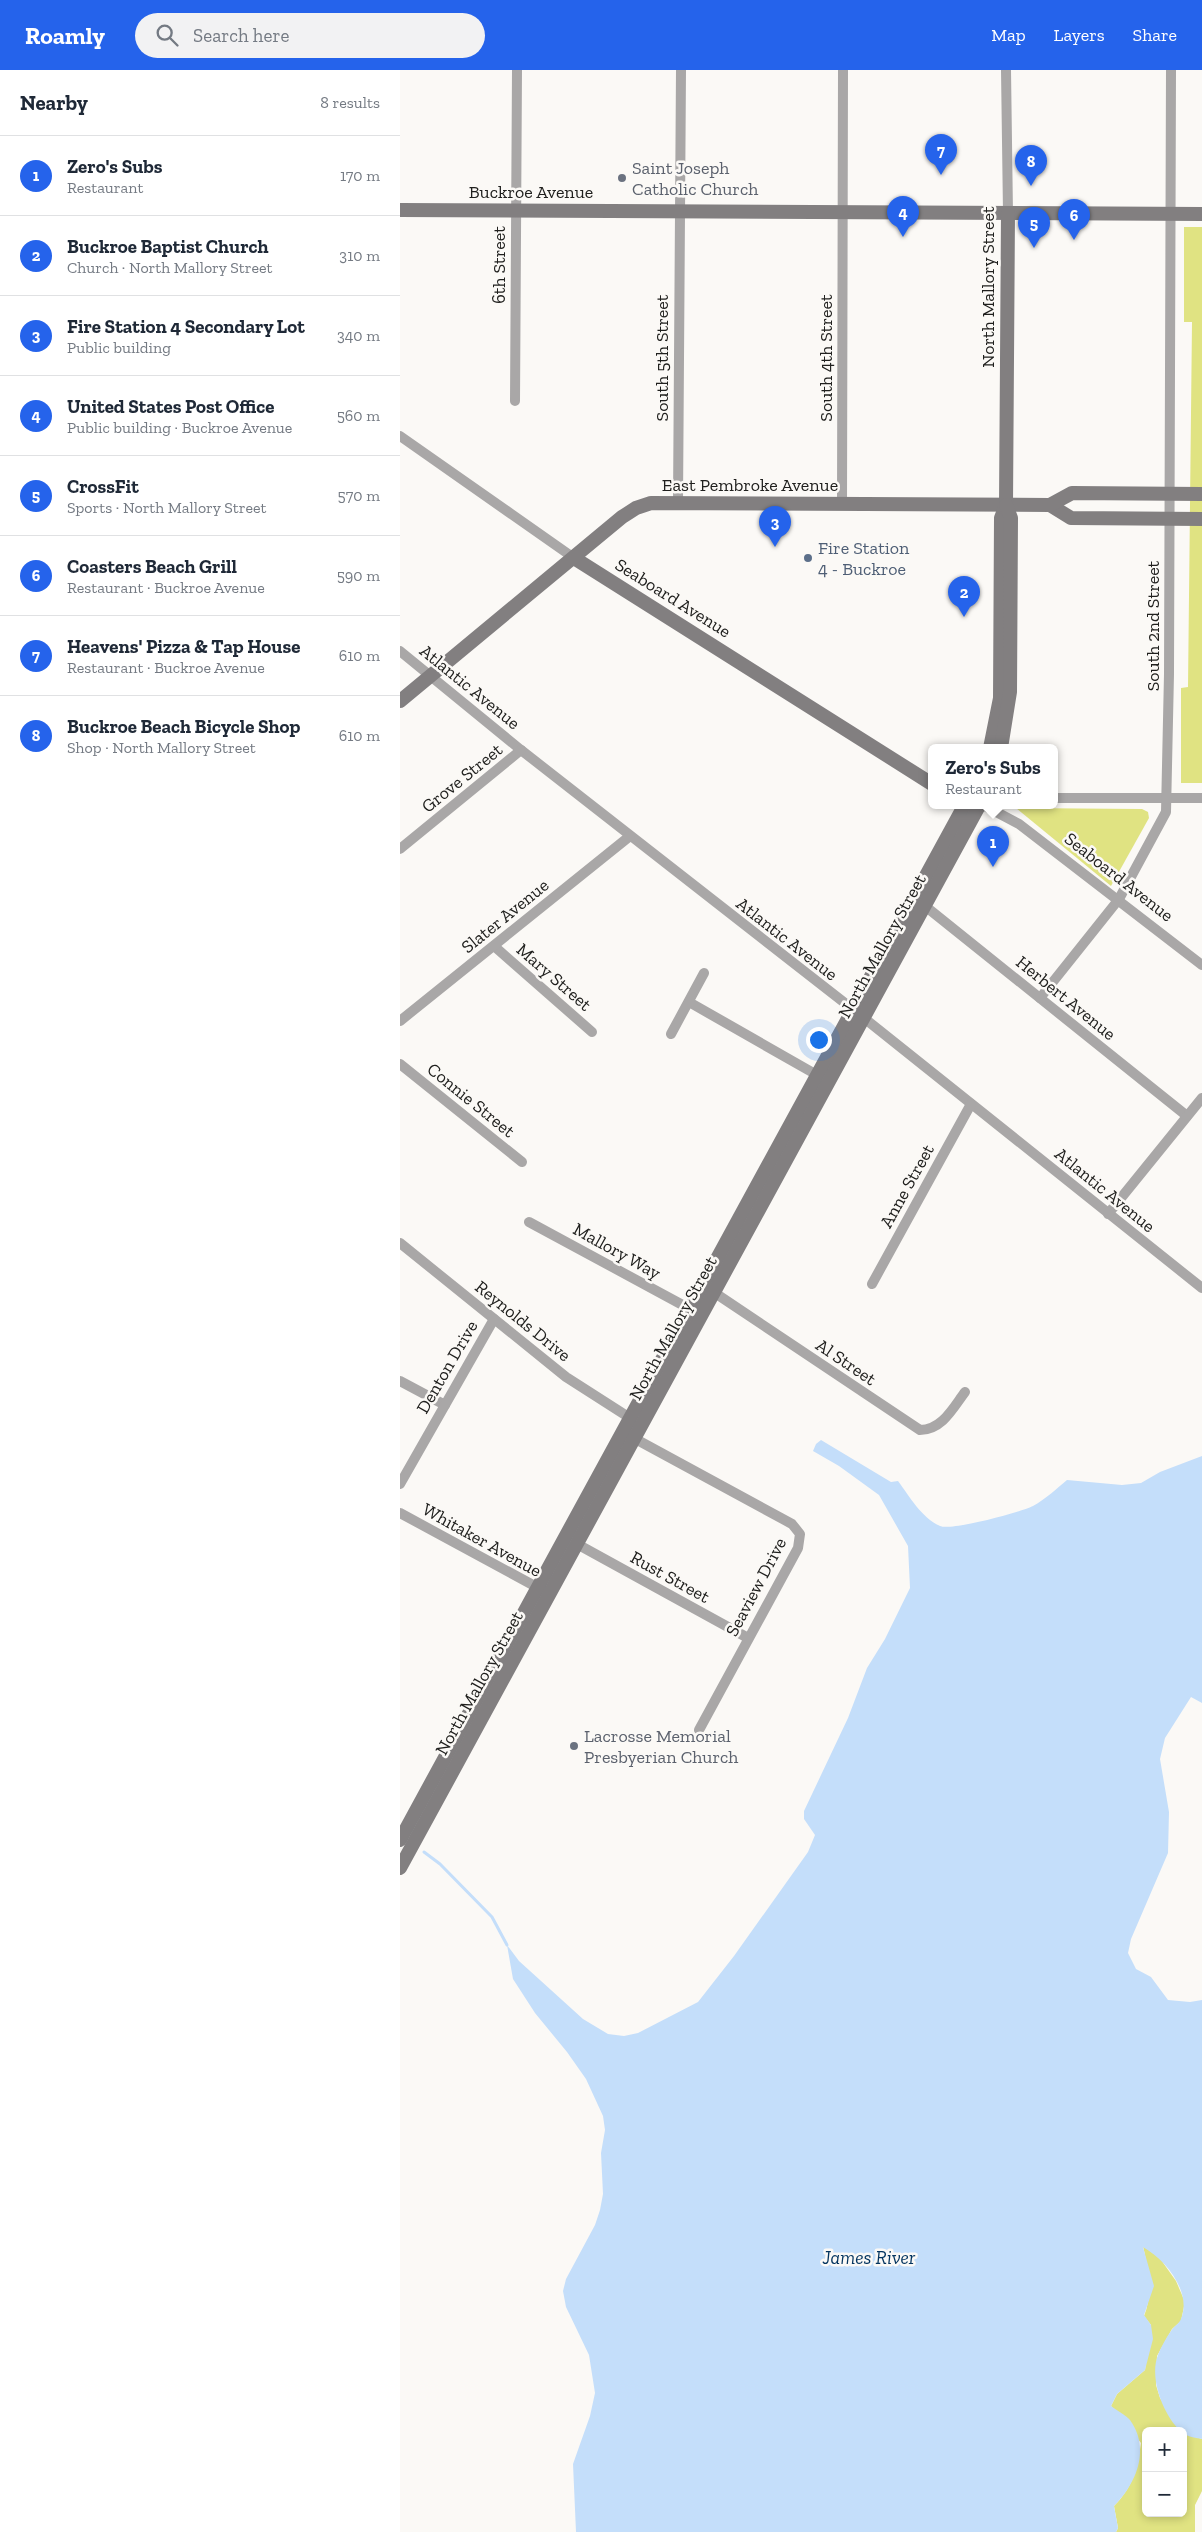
<!DOCTYPE html>
<meta charset="utf-8">
<style>
body{margin:0;font-family:"Zilla Slab",serif;background:#f2f2f3;color:#1f2937}
.controls{position:absolute;right:15px;bottom:15px;display:grid;overflow:hidden;border-radius:8px;box-shadow:0 2px 8px #0003}
.controls button{width:45px;height:45px;display:grid;place-items:center;padding:0;border:0;border-bottom:1px solid #e0e1e3;background:#fff;color:#1f2937;font:25px sans-serif}
.you{position:absolute;left:418px;top:969px;width:18px;height:18px;margin:-12px;border:4px solid #fff;border-radius:50%;background:#1a73e8;box-shadow:0 0 0 8px #1a73e833}
.badge{display:grid;place-items:center;width:32px;height:32px;border-radius:50%;background:#2563eb;color:#fff;font-size:16px;font-weight:700}
.pin{position:absolute;translate:-50% -41px;filter:drop-shadow(0 1px 2px #0008)}
.pin::after{content:'';position:absolute;top:26px;width:18px;height:15px;background:inherit;clip-path:polygon(0 0,100% 0,50% 100%)}
.popup{position:absolute;left:528px;top:674px;width:130px;height:65px;box-sizing:border-box;display:grid;place-content:center;border-radius:8px;background:#fff;filter:drop-shadow(0 1px 4px #0005);font-size:16px;white-space:nowrap;color:#747a83}
.popup b{font-size:19px;color:#1f2937}
.popup::after{content:'';position:absolute;left:50%;top:100%;margin-left:-10px;border:10px solid transparent;border-top-color:#fff}
.list{margin:0;padding:0;list-style:none}
h2{display:flex;justify-content:space-between;align-items:center;height:65px;margin:0;padding:0 20px;font-size:21px}
h2 small{font-size:16px;font-weight:400;color:#747a83}
.list li{display:grid;grid-template-columns:32px 1fr auto;gap:15px;align-items:center;box-sizing:border-box;height:80px;padding:0 20px;border-top:1px solid #e0e1e3}
.list b{display:block;font-size:19px;white-space:nowrap}
.list p{margin:0;font-size:16px;white-space:nowrap;color:#747a83}
.list em{font-size:16px;font-style:normal;color:#747a83}
.icon{flex:none;width:28px;height:28px;fill:none;stroke:currentColor;stroke-width:2;stroke-linecap:round;stroke-linejoin:round}
.map{position:relative;flex:none;width:802px;height:2462px;overflow:hidden}
header{display:flex;align-items:center;gap:30px;box-sizing:border-box;height:70px;padding:0 25px;background:#2563eb;color:#fff}
header strong{font-size:24px}
nav{display:flex;gap:28px;margin-inline-start:auto;font-size:18px}
.search{width:350px;height:45px;background:#f2f2f3;display:flex;align-items:center;gap:12px;box-sizing:border-box;padding:0 18px;border-radius:28px;color:#747a83;font-size:19px}
main{display:flex}
aside{flex:1;background:#fff}
.map>svg:first-child{display:block}
.green{fill:#e0e382}
.water{fill:#c4defa}
.lines{fill:none;stroke-linecap:round;stroke-linejoin:round}
.stream{stroke:#c4defa;stroke-width:3}
.street{stroke:#a9a7a7;stroke-width:10}
.secondary{stroke:#827f80;stroke-width:14}
.worship-dot{fill:#6b7280;stroke:#fbf9f6;stroke-width:2}
.service-dot{fill:#5c6f8a;stroke:#fbf9f6;stroke-width:2}
.labels{text-anchor:middle;stroke-width:5;stroke-linejoin:round;paint-order:stroke}
.worship-label{font-size:18px;fill:#5b616d;stroke:#fbf9f6;text-anchor:start}
.street-label{font-size:18px;fill:#20201e;stroke:#fbf9f6}
.service-label{font-size:18px;fill:#4e5e75;stroke:#fbf9f6;text-anchor:start}
.water-label{font-size:19px;font-style:italic;fill:#03345f;stroke:#fbf9f6}
</style>
<header>
<strong>Roamly</strong>
<div class="search"><svg class="icon" aria-label="search" viewBox="0 0 24 24"><circle cx="10" cy="10" r="6"/><path d="M15 15l6 6"/></svg>Search here</div>
<nav><a>Map</a><a>Layers</a><a>Share</a></nav>
</header>
<main>
<aside>
<h2>Nearby<small>8 results</small></h2>
<ul class="list">
<li><span class="badge">1</span><div><b>Zero's Subs</b><p>Restaurant</p></div><em>170 m</em></li>
<li><span class="badge">2</span><div><b>Buckroe Baptist Church</b><p>Church · North Mallory Street</p></div><em>310 m</em></li>
<li><span class="badge">3</span><div><b>Fire Station 4 Secondary Lot</b><p>Public building</p></div><em>340 m</em></li>
<li><span class="badge">4</span><div><b>United States Post Office</b><p>Public building · Buckroe Avenue</p></div><em>560 m</em></li>
<li><span class="badge">5</span><div><b>CrossFit</b><p>Sports · North Mallory Street</p></div><em>570 m</em></li>
<li><span class="badge">6</span><div><b>Coasters Beach Grill</b><p>Restaurant · Buckroe Avenue</p></div><em>590 m</em></li>
<li><span class="badge">7</span><div><b>Heavens' Pizza &amp; Tap House</b><p>Restaurant · Buckroe Avenue</p></div><em>610 m</em></li>
<li><span class="badge">8</span><div><b>Buckroe Beach Bicycle Shop</b><p>Shop · North Mallory Street</p></div><em>610 m</em></li>
</ul>
</aside>
<div class="map">
<svg width="802" height="2462" viewBox="0 0 802 2462">
<rect width="100%" height="100%" fill="#fbf9f6"/>
<g class="green">
<polygon points="784,157 802,157 802,713 781,713 781,618 788,617 792,252 784,252"/>
<polygon points="616,738 742,739 748,742 749,748 711,816"/>
<path d="M743,2176L759,2187L776,2211L785,2232L781,2251L772,2259L757,2286L756,2315L760,2328L780,2361H746V2443H783V2363L802,2369V2421L795,2435V2462H716L718,2458L714,2436C733,2417 737,2399 741,2373L711,2336L717,2324L745,2300L751,2255L744,2246C753,2225 748,2198 743,2176Z"/>
</g>
<path class="water" d="M421,1370L491,1412L498,1411C510,1427 521,1447 540,1456C551,1461 621,1442 633,1436C646,1429 657,1418 667,1410L722,1415L741,1413L760,1402L802,1386V1633L791,1627L765,1668L760,1689L769,1742L768,1783L731,1869L728,1883L736,1899L751,1907L768,1930L790,1932L802,1930V2369C797,2368 788,2367 783,2363C766,2350 748,2310 758,2285C761,2277 766,2268 771,2261C774,2256 779,2254 781,2249C792,2222 766,2190 743,2177L754,2216L744,2245L751,2255L753,2269L745,2300L717,2324L711,2336C717,2341 726,2345 730,2350C751,2379 736,2414 714,2436L718,2458L716,2462H176L173,2394L190,2346L195,2323L189,2285L166,2237L163,2221L166,2209L195,2155L200,2140L203,2124L201,2083L205,2060L203,2046L186,2009L167,1982L135,1943L113,1909L107,1875L119,1891L183,1949L208,1964L224,1966L238,1963L298,1932L334,1886L408,1782L415,1765L404,1749V1741L448,1648L467,1598L485,1569L510,1518L508,1476L479,1425L439,1396L413,1381L416,1374Z"/>
<g class="lines">
<polyline class="stream" points="24,1782 40,1794 92,1847 107,1875"/>
<g class="street">
<polyline points="606,0 608,143"/>
<polyline points="115,331 117,0"/>
<polyline points="0,366 174,488"/>
<polyline points="278,433 281,0"/>
<polyline points="442,434 443,0"/>
<polyline points="0,581 121,680 464,948 802,1218"/>
<polyline points="654,728 802,728"/>
<polyline points="585,736 619,754 802,895"/>
<polyline points="0,779 121,680"/>
<polyline points="525,836 787,1046"/>
<polyline points="94,876 192,962"/>
<polyline points="640,928 719,829 766,742 769,604 771,0"/>
<polyline points="289,932 417,1005"/>
<polyline points="0,951 230,766"/>
<polyline points="271,964 304,903"/>
<polyline points="0,994 122,1092"/>
<polyline points="708,1144 802,1028"/>
<polyline points="129,1152 290,1239"/>
<polyline points="0,1173 166,1307 230,1348"/>
<polyline points="472,1214 571,1034"/>
<path d="M309,1219L520,1360C542,1360 553,1338 565,1322"/>
<polyline points="0,1311 45,1335"/>
<polyline points="230,1366 392,1454 400,1464 398,1478 299,1660"/>
<polyline points="0,1414 94,1249"/>
<polyline points="0,1443 144,1521"/>
<polyline points="177,1474 348,1568"/>
</g>
<g class="secondary">
<polyline points="0,140 802,144"/>
<polyline points="650,435 671,448 802,449"/>
<polyline points="174,488 532,714"/>
<polyline points="0,631 222,447 236,438 251,433 650,435 672,423 802,424"/>
<polyline points="590,678 600,628 601,448 606,435 608,143"/>
<polyline points="601,678 610,622 611,448 606,435"/>
<polyline points="0,1770 564,736"/>
<polyline points="0,1798 579,736"/>
</g>
</g>
<g class="worship-dot">
<circle cx="222" cy="108" r="5"/>
<circle cx="174" cy="1676" r="5"/>
</g>
<circle class="service-dot" cx="408" cy="488" r="5"/>
<g class="labels">
<g class="worship-label">
<text x="232" y="104">Saint Joseph<tspan x="232" dy="21">Catholic Church</tspan></text>
<text x="184" y="1672">Lacrosse Memorial<tspan x="184" dy="21">Presbyerian Church</tspan></text>
</g>
<g class="street-label">
<text x="131" y="128">Buckroe Avenue</text>
<text transform="translate(99 195) rotate(-90)" y="6">6th Street</text>
<text transform="translate(588 217) rotate(-90)" y="6">North Mallory Street</text>
<text transform="translate(262 288) rotate(-90)" y="6">South 5th Street</text>
<text transform="translate(426 288) rotate(-90)" y="6">South 4th Street</text>
<text x="350" y="421">East Pembroke Avenue</text>
<text transform="translate(273 528) rotate(32)" y="6">Seaboard Avenue</text>
<text transform="translate(753 556) rotate(-90)" y="6">South 2nd Street</text>
<text transform="translate(70 617) rotate(39)" y="6">Atlantic Avenue</text>
<text transform="translate(62 708) rotate(-39)" y="6">Grove Street</text>
<text transform="translate(719 807) rotate(38)" y="6">Seaboard Avenue</text>
<text transform="translate(105 846) rotate(-39)" y="6">Slater Avenue</text>
<text transform="translate(387 869) rotate(38)" y="6">Atlantic Avenue</text>
<text transform="translate(482 876) rotate(-61)" y="6">North Mallory Street</text>
<text transform="translate(154 907) rotate(41)" y="6">Mary Street</text>
<text transform="translate(666 928) rotate(39)" y="6">Herbert Avenue</text>
<text transform="translate(71 1030) rotate(39)" y="6">Connie Street</text>
<text transform="translate(507 1116) rotate(-61)" y="6">Anne Street</text>
<text transform="translate(705 1120) rotate(39)" y="6">Atlantic Avenue</text>
<text transform="translate(217 1181) rotate(29)" y="6">Mallory Way</text>
<text transform="translate(123 1251) rotate(39)" y="6">Reynolds Drive</text>
<text transform="translate(273 1258) rotate(-61)" y="6">North Mallory Street</text>
<text transform="translate(446 1292) rotate(34)" y="6">Al Street</text>
<text transform="translate(47 1297) rotate(-60)" y="6">Denton Drive</text>
<text transform="translate(82 1470) rotate(29)" y="6">Whitaker Avenue</text>
<text transform="translate(270 1507) rotate(29)" y="6">Rust Street</text>
<text transform="translate(356 1517) rotate(-62)" y="6">Seaview Drive</text>
<text transform="translate(79 1613) rotate(-61)" y="6">North Mallory Street</text>
</g>
<g class="service-label">
<text x="418" y="484">Fire Station<tspan x="418" dy="21">4 - Buckroe</tspan></text>
</g>
<g class="water-label">
<text x="469" y="2194">James River</text>
</g>
</g>
</svg>
<div class="controls">
<button>+</button>
<button>−</button>
</div>
<div class="you"></div>
<div class="pin badge" style="left:593px;top:797px">1</div>
<div class="popup"><b>Zero's Subs</b>Restaurant</div>
<div class="pin badge" style="left:564px;top:547px">2</div>
<div class="pin badge" style="left:375px;top:477px">3</div>
<div class="pin badge" style="left:503px;top:167px">4</div>
<div class="pin badge" style="left:634px;top:178px">5</div>
<div class="pin badge" style="left:674px;top:170px">6</div>
<div class="pin badge" style="left:541px;top:105px">7</div>
<div class="pin badge" style="left:631px;top:116px">8</div>
</div>
</main>
